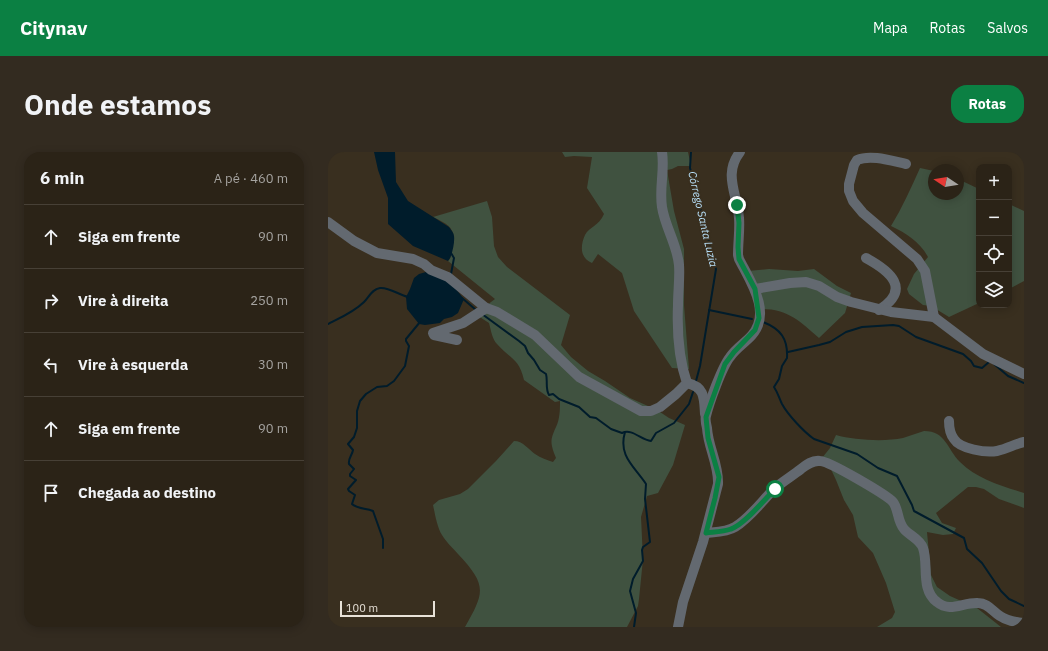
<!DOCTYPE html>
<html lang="pt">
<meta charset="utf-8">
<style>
body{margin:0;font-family:"IBM Plex Sans",sans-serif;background:#332b20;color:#f1f3f6}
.controls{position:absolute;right:12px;top:12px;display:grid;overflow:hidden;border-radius:8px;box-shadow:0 2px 10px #0003}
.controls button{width:36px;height:36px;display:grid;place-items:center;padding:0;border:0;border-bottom:1px solid #474036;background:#2b2317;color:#f1f3f6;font:20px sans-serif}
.compass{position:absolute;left:600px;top:12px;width:36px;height:36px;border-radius:50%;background:#2b2317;box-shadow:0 2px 10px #0003;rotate:282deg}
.scale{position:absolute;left:12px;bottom:10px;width:95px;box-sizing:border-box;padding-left:4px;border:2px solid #e8e2d8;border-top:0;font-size:11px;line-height:14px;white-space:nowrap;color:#e8e2d8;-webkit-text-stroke:3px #392f1f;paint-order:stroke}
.stop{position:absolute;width:12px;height:12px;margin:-9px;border:3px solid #0b8043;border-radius:50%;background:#fff}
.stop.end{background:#0b8043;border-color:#fff;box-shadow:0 1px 4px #0008}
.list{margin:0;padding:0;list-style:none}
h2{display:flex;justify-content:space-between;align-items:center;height:52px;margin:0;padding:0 16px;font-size:17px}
h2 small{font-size:13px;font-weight:400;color:#a6a4a1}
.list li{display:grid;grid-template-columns:26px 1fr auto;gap:12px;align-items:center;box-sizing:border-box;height:64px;padding:0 16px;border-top:1px solid #474036}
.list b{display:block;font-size:15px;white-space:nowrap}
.list em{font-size:13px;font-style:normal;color:#a6a4a1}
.icon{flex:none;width:22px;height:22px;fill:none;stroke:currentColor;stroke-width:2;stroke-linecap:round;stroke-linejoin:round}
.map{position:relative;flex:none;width:696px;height:475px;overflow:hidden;border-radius:16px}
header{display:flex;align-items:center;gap:24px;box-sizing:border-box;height:56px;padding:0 20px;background:#0b8043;color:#fff}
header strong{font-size:19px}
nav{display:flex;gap:22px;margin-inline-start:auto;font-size:14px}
.intro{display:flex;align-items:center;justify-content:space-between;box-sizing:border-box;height:96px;padding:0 24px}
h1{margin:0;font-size:28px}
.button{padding:10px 18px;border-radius:16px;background:#0b8043;color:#fff;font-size:14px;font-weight:700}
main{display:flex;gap:24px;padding:0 24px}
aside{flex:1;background:#2b2317;border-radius:16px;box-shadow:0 2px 10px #0003}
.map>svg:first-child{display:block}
.green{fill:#405240}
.water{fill:#001c2b}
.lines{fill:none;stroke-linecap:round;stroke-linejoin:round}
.stream{stroke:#001c2b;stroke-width:2}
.minor{stroke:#636970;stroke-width:10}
.route{stroke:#0b8043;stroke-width:5}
.labels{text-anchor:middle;stroke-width:4;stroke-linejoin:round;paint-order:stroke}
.water-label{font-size:11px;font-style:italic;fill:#b9e1fa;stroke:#392f1f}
</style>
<header>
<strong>Citynav</strong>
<nav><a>Mapa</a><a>Rotas</a><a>Salvos</a></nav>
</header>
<div class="intro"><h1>Onde estamos</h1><a class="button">Rotas</a></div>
<main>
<aside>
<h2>6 min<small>A pé · 460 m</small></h2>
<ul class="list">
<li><svg class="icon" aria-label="ahead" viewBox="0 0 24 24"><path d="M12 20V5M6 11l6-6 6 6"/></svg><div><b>Siga em frente</b></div><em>90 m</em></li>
<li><svg class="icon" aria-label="right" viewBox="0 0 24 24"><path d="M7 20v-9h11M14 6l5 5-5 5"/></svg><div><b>Vire à direita</b></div><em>250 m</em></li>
<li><svg class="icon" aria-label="left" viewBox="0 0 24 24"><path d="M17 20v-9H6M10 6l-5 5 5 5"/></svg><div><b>Vire à esquerda</b></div><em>30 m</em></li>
<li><svg class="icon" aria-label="ahead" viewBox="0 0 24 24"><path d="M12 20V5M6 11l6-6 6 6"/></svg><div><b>Siga em frente</b></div><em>90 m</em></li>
<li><svg class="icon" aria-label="arrive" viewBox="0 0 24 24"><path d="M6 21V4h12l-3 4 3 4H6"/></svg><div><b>Chegada ao destino</b></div></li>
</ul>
</aside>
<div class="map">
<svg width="696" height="475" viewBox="0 0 696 475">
<rect width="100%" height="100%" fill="#392f1f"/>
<g class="green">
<path d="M234,0H360L363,14H350L344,17L339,18L346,59L356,97V153L361,217L344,216L306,159L294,121L270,102L264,111C252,106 252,94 257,83C261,75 271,74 276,62L259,36L264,5L246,4L237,5Z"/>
<path d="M592,16L606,19V42H630V27L651,37V151L621,165L603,154L595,153L581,142L579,137L586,122L600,105C592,90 578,81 563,74C574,56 583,36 592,16Z"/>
<path d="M159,49L164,65L166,94L170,105L179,115L242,163L233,193L243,205L260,219L277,229L302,246L329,258L341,266L357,273L345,313L330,341L319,344L313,365L315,407L311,447L310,454L299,475H137C157,440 159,433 130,402C125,396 118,390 114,383C109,375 107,362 105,353L111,348L132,342L140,337L168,309L186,289C195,289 200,297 207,302C213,306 219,308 225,310L228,306C222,291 222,288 228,275C232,267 232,257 232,249L227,250L196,228C191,206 182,207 169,192C164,187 163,178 161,171L147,162L167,147L120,109C124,105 123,102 124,97C129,77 122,73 105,65Z"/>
<polygon points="681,52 696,59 696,129 681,137"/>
<path d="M441,117L470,119L486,117L509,134L523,141L517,161L491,186C473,170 460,157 434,157L420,119Z"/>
<path d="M596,279C618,279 619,297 632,310C649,327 674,334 696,341V356L671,347L656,337L648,335H640L608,361L614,371L628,376L625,382L615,383L599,380L603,423L609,435L622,444L649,456L673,475H549L564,466L567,460L558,431L545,401L530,385L525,363L516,348L508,328L500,311L494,306L502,296L508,283C526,288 556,290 575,286C582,284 589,281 596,279Z"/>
</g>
<g class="water">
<path d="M46,0H67L68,30L80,49L121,75C123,78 126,81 126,84C127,90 124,105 120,109L85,94L60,72V46L50,18Z"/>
<polygon points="98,120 122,130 136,147 130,161 124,165 116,167 112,171 97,173 91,172 79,157 78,145 82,137 86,126 91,122"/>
</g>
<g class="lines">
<g class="stream">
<polyline points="363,0 362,16 388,117 372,214 368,229"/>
<polyline points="123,101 126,106 123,122"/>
<polyline points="134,146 148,158"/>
<polyline points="381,158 424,167"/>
<path d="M154,162L191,189L197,194L200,201L206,208L212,218L218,222C220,229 217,236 221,243L225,242L231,247L251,255L262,265L268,266L283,277L294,281C304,276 313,288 323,289L328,281L346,271L361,252L365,240"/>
<path d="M435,170C453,177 460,187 459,206L454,214L451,227L446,235C450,241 451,246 454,252C460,263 476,280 486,287L529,302L550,316L569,324L584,353L586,359L636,386L639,397L654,411L673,439L681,447L696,454"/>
<path d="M0,172C12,166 26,160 36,150C41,145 44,137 52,136C61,135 71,143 80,145"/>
<polyline points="460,200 491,193 502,190 518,180 534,175 565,173 571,174 588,185 635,202 643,209 646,214 654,216 661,210 662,210"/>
<polyline points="666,212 680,224 696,231"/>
<path d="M297,280C290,304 306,314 318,332L317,347L322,390L315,395L314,398L315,409L305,427L302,439L308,461L306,475"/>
<path d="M55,396V387L45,359C38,356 29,357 24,352L27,343L21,339L20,337L28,328L22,324V322L26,317L21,312C20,306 24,304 25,298L20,292L26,285L29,276V259L32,249L38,242L49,235L59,234L66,229L77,214L81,194L78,189V187L92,170"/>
</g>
<g class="minor">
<path d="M578,12C564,9 543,2 529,8L526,13L521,32V39L525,49L535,61L589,107L597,119L606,165"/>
<path d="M0,70L26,89L49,101L85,107L96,112L103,118L120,125L158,156L169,160L207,183L251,225L313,259H323L332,255L348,242L359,231C351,208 349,177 350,153C350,139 352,126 351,113C349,92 337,75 334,55C331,36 337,18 334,0"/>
<path d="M538,106C562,119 584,137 551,158"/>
<polyline points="427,137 462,131 478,130 491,134 509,145 523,150 563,160 606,165 655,202 696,222"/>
<polyline points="129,188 106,183 105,181 135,171 158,156"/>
<path d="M359,231C377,235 376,246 377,262"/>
<path d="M621,269C621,276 622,282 626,287C632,297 658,301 669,299C679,297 687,292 696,290"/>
<path d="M378,381C387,380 399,380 407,375C422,366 434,349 446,337C454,330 464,324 473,317C478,313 484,308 492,309C501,309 559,343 565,350C571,358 569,369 576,377C582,384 592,387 595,396C601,413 592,437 609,450C622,461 635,450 650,451C660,451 664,459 672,464C679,469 687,470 695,471"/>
<path d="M350,475L355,450L375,390L390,332C391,313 380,295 379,276C378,272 377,267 378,264C381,251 394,215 402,205C408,196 417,191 424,183C444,160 422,129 411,107L410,103C410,90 412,78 411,66C409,41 395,22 412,0"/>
</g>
</g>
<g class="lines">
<path class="route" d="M409,53L411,71L410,95L411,107L427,137L431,166L427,178L406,200L397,212L378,265L380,286L391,325L387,346L378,381C386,380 395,380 403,377C416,373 437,347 447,337"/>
</g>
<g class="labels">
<g class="water-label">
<text transform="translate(375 67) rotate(77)" y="4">Córrego Santa Luzia</text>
</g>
</g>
</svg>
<div class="controls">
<button>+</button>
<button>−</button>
<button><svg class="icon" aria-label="locate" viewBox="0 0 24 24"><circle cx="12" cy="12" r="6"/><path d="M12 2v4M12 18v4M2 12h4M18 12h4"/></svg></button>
<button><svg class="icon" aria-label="layers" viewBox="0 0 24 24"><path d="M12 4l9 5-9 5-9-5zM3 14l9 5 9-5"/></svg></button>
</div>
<svg class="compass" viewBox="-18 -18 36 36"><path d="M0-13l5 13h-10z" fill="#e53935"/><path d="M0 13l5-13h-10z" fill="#a6a4a1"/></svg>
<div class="scale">100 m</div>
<div class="stop" style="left:447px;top:337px"></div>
<div class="stop end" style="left:409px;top:53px"></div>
</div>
</main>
